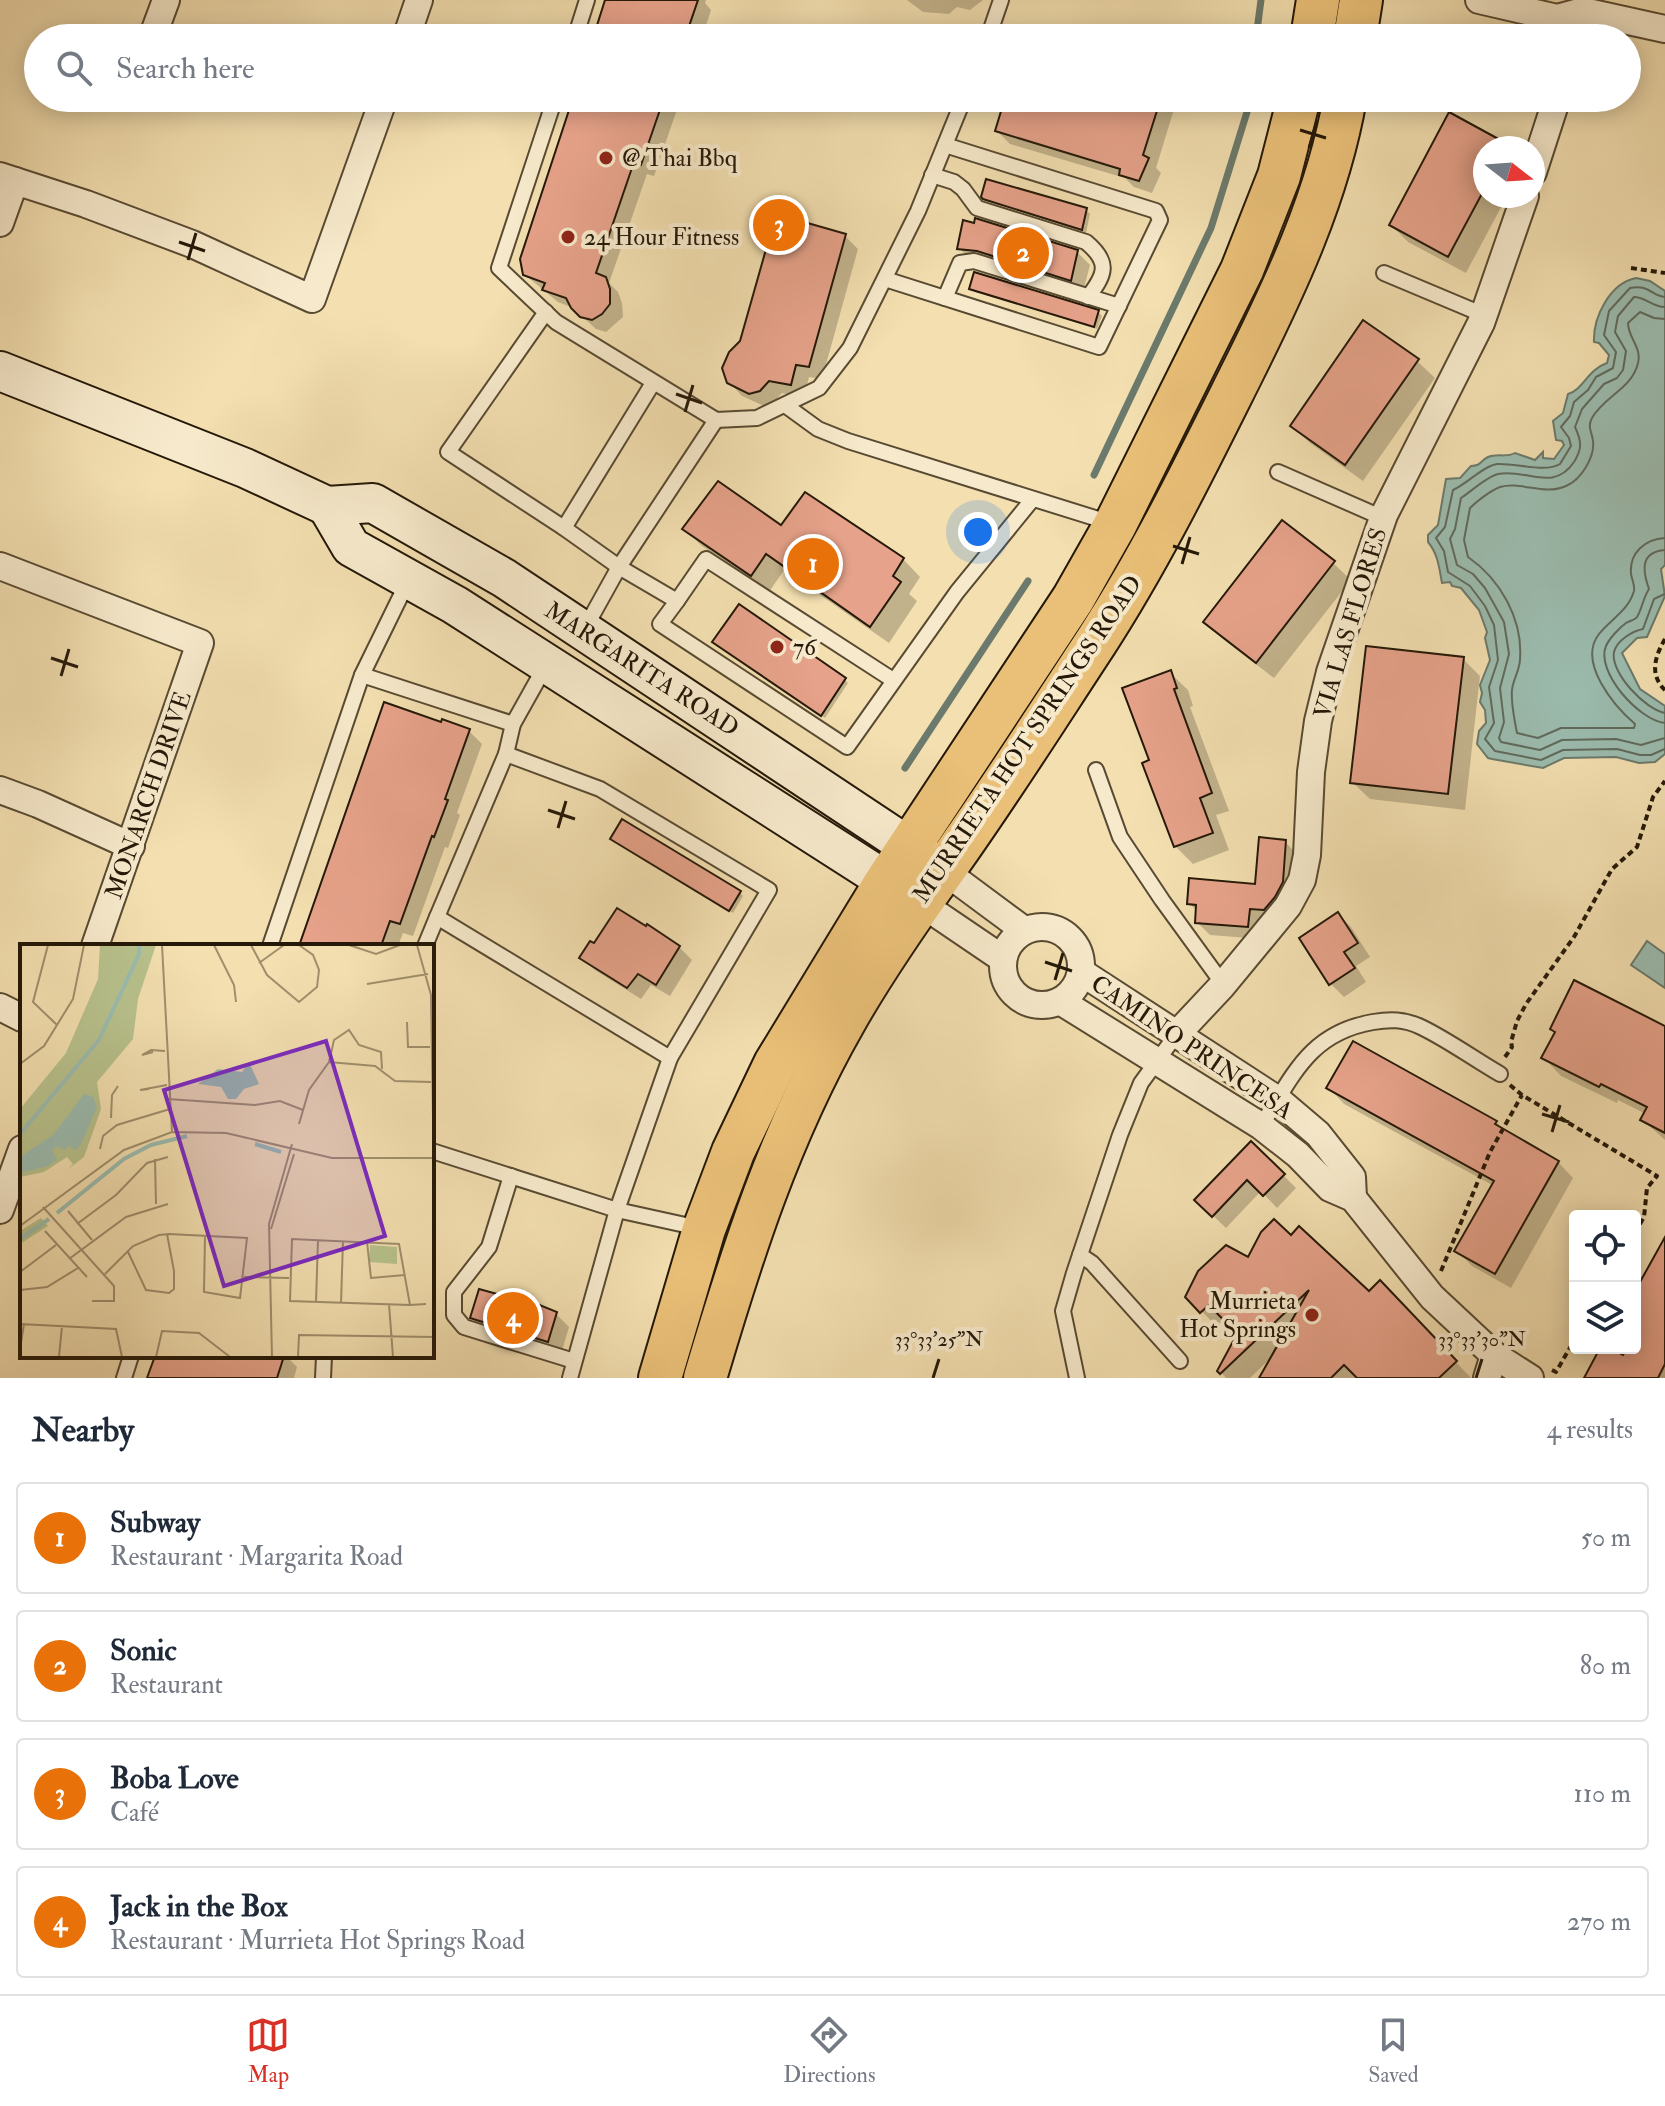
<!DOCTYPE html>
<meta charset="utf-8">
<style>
body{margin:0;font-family:"IM FELL Double Pica",serif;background:#f6f6f7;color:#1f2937}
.controls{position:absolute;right:24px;bottom:24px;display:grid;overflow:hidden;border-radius:8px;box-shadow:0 4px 20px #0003}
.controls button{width:72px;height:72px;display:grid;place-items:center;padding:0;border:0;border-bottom:2px solid #e0e1e3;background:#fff;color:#1f2937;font:40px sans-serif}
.compass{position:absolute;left:1473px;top:136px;width:72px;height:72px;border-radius:50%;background:#fff;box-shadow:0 4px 20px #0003;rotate:107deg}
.you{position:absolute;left:978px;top:532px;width:28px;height:28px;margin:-20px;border:6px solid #fff;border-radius:50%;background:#1a73e8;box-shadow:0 0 0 12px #1a73e833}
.badge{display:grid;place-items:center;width:52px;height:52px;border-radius:50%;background:#d93025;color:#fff;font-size:26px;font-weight:700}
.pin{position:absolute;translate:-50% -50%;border:4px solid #fff;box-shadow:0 2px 8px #0006}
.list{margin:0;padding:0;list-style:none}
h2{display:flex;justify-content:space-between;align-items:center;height:104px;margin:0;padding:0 32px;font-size:34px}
h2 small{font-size:26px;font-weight:400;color:#747a83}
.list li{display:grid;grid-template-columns:52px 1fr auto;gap:24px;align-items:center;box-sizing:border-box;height:112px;margin:0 16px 16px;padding:0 16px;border:2px solid #e0e1e3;border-radius:8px}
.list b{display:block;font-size:30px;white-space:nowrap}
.list p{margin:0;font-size:26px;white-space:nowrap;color:#747a83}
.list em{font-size:26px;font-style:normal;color:#747a83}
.icon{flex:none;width:44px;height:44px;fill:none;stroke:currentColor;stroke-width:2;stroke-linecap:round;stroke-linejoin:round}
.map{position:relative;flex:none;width:1665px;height:1378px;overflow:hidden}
.search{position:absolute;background:#fff;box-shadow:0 4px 20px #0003;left:24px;right:24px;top:24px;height:88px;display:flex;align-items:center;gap:20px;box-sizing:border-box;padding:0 28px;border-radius:44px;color:#747a83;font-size:30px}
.sheet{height:616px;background:#fff}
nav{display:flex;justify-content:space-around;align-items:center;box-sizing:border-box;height:112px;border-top:2px solid #e0e1e3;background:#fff;font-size:22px;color:#747a83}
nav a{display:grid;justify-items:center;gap:4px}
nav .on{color:#d93025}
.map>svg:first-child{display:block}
.water{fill:#9bbcaf;stroke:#6b7a6c;stroke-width:2}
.shadow{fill:#0003}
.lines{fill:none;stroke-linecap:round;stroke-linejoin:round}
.shore{stroke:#606a5c;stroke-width:2}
.stream{stroke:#6b7a6c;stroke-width:7}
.building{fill:#e6a28a;stroke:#241808;stroke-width:2}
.service-casing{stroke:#584a32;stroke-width:18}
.minor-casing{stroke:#584a32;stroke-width:30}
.secondary-casing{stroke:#241808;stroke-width:42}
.primary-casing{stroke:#241808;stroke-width:46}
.path{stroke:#241808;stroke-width:4;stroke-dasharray:6 4;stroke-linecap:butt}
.service{stroke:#f7eacc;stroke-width:14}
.minor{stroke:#f7eacc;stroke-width:26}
.secondary{stroke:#f7eacc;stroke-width:38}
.primary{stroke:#eac078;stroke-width:42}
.ticks{fill:none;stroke:#241808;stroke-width:3}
.poi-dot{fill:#8f2418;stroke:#f7eacc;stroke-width:3}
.labels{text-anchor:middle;stroke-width:8;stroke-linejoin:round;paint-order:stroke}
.poi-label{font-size:24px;fill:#241808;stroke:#f7eacc;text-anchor:start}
.street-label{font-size:24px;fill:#241808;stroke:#f7eacc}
.inset-river{fill:none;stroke:#9bbcaf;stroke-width:4}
.inset-road{fill:none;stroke:#a08f6d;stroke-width:2}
.view{fill:#7b2cbf;fill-opacity:0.15;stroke:#7b2cbf;stroke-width:4}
.inset-edge{fill:none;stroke:#241808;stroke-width:4}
.ticks-label{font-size:20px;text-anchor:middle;fill:#241808;stroke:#f7eacc;stroke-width:8;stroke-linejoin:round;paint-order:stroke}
</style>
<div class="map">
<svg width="1665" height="1378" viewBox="0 0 1665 1378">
<rect width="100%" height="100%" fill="#f3dfb0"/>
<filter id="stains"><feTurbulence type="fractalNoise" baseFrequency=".0025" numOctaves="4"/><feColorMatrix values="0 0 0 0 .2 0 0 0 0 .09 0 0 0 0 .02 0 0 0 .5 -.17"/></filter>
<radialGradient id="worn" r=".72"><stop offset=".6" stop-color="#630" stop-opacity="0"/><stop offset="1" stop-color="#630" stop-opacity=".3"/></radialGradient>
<g class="water">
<path d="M1636,278L1650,281L1665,291V565L1661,569L1665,596L1647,637L1637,638L1622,653L1640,689L1665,706V754L1655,762L1639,763L1616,757L1564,758L1543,768L1492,759L1488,758L1477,744L1479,731L1486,723L1485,710L1480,702L1482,693L1480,685L1490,660L1485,638L1487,632L1479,610L1461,588L1452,586L1450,582L1442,583C1439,567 1438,554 1428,542V535L1438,525L1446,479L1460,478L1471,466C1481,466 1480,461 1488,457C1498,453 1506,458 1515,453L1535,460L1543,452V458L1554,459L1564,445L1562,441L1556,440L1553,421L1563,413L1568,394C1584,389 1587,370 1607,363L1609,355L1599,343L1594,342C1593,317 1610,283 1636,278Z"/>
<polygon points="1647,941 1665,954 1665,988 1631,965"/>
</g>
<g class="shadow">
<polygon points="607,0 706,0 705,3 711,10 702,38 595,38"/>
<polygon points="907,0 983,0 970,10 957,7 949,14 923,12"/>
<polygon points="575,98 681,98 654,176 647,174 609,283 618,292 622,303 623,317 606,332 596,329 573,308 558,302 524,274"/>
<polygon points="1007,98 1167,98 1175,106 1156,168 1161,173 1152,193 1134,187 1125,178 1010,144 997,131"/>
<polygon points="1450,115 1509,148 1485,148 1485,196 1507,196 1466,273 1408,242 1391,225"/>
<polygon points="987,200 1086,210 1090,214 1086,233"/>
<polygon points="845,236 858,249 822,379 809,377 804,397 782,393 773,403 764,406 742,396 729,382"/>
<polygon points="959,248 1077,252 1090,265 1083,292 972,261"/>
<polygon points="971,288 1098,312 1102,316 1097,329 975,292"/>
<polygon points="1417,361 1435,378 1363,481 1310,443 1292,426"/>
<polygon points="782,528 903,559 920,577 909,594 917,601 889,643 784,570 769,592 702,546 684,529"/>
<polygon points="1333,563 1351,580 1274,678 1223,639 1206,621"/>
<polygon points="718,645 845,680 848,683 825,718"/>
<polygon points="1463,659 1480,676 1465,810 1370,799 1352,782"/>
<polygon points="1170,673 1188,690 1193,706 1190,707 1229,811 1216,815 1229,850 1193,864 1175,846 1151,761"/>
<polygon points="442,725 469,731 482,744 457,813 460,815 448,848 445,847 413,936 403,933 398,946 301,946"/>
<polygon points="616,842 740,893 743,896 733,913"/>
<polygon points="1285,842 1298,855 1295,895 1261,939 1210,935 1197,922 1198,912 1189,903 1257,886"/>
<polygon points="1338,914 1351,927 1370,957 1356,966 1366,982 1344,997 1331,984 1302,938"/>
<polygon points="679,947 692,960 670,996 651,985 641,999 595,970 582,957"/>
<polygon points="1665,1028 1665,1140 1643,1120 1646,1114 1618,1100 1617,1103 1561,1076 1544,1058"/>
<polygon points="1329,1088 1496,1122 1507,1133 1558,1162 1573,1178 1511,1288 1472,1266 1457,1251 1494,1186 1344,1104"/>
<polygon points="1251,1143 1296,1188 1277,1208 1261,1191 1226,1228 1197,1200"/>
<polygon points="1291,1238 1369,1294 1397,1300 1471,1378 1267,1378 1272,1357 1250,1378 1226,1378 1220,1371 1240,1334 1227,1321 1219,1329 1187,1296"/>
<polygon points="1665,1241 1665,1378 1586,1378 1602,1348 1624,1358 1629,1348 1635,1348 1635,1295"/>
<polygon points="556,1314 569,1327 561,1354 485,1331 472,1318"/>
<polygon points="157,1356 286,1356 297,1367 294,1378 149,1378"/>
</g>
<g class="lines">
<g class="shore">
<path d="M1665,297C1651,296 1650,284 1630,288L1609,311L1604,335L1616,352L1613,368L1596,377L1588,390L1574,402L1570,416L1561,427L1569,438L1571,446L1560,464C1545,473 1516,463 1497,464C1483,466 1467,484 1453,490L1445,527L1436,538L1444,551L1448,572L1470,586L1485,606L1494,625L1498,660L1489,687L1494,723L1485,739L1495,751L1541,760L1563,750L1617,749L1640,755H1651L1665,749"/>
<path d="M1665,307C1652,307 1646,297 1634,297L1618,316L1615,332L1626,351L1623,370L1617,378L1604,384L1582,409L1575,427C1582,442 1582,449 1574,462C1553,493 1526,468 1498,474C1486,477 1472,491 1461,498L1455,529L1450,539L1457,565L1473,574L1485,588L1504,622L1509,654L1500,688L1504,722L1499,738L1501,742L1540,750L1562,740L1616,739L1641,745L1665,738"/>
<path d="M1665,319L1654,318L1640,312L1628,323C1628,338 1642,347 1638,363C1632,389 1604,396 1592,418C1587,427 1592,432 1593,441C1595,457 1581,480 1566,486C1544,496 1521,481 1500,487C1490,491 1477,501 1470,508L1464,540L1468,557C1500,579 1523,619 1520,659C1520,670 1513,679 1512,690C1511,700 1515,723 1517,733L1538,738L1561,728H1634L1635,724C1614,706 1577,662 1599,634C1612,618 1628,611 1634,591C1635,585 1632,580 1631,574C1629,553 1645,539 1665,538"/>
<path d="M1665,550C1639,552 1643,572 1649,589C1643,598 1642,609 1637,617C1635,620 1629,621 1626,623C1619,628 1609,639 1606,646C1595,672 1640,721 1665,723"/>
<path d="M1665,594L1654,599L1643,629C1633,631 1617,640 1614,652C1610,673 1646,710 1665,713"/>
</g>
<g class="stream">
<polyline points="1256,38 1261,0"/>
<polyline points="1094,475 1211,228 1247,112 1249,98"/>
<polyline points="905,768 1028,581"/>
</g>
</g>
<g class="building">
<polygon points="605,0 698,0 685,38 593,38"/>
<polygon points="573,98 664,98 641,165 634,162 596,273 606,277 610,289 610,304 602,314 592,320 580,317 571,308 566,298 542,290 545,283 523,275 520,259"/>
<polygon points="1005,98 1161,98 1143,155 1149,158 1139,181 1119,175 1120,169 995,131"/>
<polygon points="1449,112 1515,148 1485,148 1485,188 1448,257 1389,225"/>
<polygon points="986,179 1087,208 1082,230 983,199 981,197"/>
<polygon points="776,214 846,234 809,367 796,365 791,385 769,381 760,391 749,394 727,383 722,368 729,352 740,341"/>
<polygon points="975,218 1078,250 1071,281 977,251 957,249 963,220 974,223"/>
<polygon points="974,272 1099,310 1094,327 969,289"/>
<polygon points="1363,320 1419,359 1345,465 1290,426"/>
<polygon points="718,481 781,525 805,492 904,558 893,576 901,582 870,627 766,554 751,576 682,529"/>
<polygon points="1282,520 1335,561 1256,663 1203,622"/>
<polygon points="739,604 846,678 821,716 712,642"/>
<polygon points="1366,646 1464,657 1448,794 1350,783"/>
<polygon points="1171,670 1177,688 1174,689 1212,793 1200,798 1213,833 1174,847 1142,763 1149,760 1122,688"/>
<polygon points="384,702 441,722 442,719 470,729 445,799 448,800 434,837 432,836 400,924 390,921 381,946 299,946"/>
<polygon points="622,819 741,891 729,911 610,839"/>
<polygon points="1259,837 1286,840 1283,882 1275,897 1264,910 1250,909 1248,927 1195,923 1196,905 1187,904 1189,878 1255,884"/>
<polygon points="617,908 646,926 647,924 680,946 656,985 638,974 627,988 579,958 590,941 594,943"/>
<polygon points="1338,912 1358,943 1344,952 1355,968 1329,985 1299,938"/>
<polygon points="1574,980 1665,1026 1665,1133 1640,1120 1647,1107 1601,1084 1599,1087 1541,1058 1555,1032 1550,1029"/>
<polygon points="1353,1041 1497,1121 1495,1124 1559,1161 1495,1274 1454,1251 1494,1181 1326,1088"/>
<polygon points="1251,1141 1285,1174 1263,1196 1247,1180 1212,1217 1194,1200"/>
<polygon points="1274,1219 1291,1235 1299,1226 1369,1291 1380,1280 1457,1361 1439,1378 1357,1378 1344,1365 1331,1378 1259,1378 1309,1290 1220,1374 1217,1371 1237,1334 1209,1305 1200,1313 1185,1297 1198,1271 1226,1245 1248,1257 1261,1232"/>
<polygon points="1665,1237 1665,1364 1658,1378 1584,1378 1600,1348 1610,1348 1623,1355 1627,1348 1635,1348 1635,1291"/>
<polygon points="479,1289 519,1300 520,1297 557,1312 548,1342 470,1318"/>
<polygon points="155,1356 284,1356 277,1378 147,1378"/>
</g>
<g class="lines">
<g class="service-casing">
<g id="service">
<polyline points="575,38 587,0"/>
<polyline points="988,38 1001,0"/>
<polyline points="555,98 499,268 556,322 716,420 757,418 819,388 850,348 918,211 964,98"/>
<polyline points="1531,98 1555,108"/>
<path d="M932,175L954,182L963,189L977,208L1086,242C1110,262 1106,274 1088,297"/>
<polyline points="1384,273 1484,315"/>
<polyline points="885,279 1099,347 1160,220 1156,211 945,145"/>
<polyline points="945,298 960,263 974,261 1119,306"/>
<polyline points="546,312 448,452 564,528 653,383"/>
<polyline points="785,405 818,429 848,441 1111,523"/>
<polyline points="1278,472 1383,518"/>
<polyline points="564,528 619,567 677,601 706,559 893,680"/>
<polyline points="408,581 362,675 513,724"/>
<polyline points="677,601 660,624 847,747 957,592 1032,500"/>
<polyline points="584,630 619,567 716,420"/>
<polyline points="506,754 600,789 769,890 670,1058"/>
<polyline points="1096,770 1120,837 1162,900 1223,984"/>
<polyline points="437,917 506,754 513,724 546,665"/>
<polyline points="270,946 362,675"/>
<polyline points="425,946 437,917 670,1058 617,1210 699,1228"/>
<path d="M1261,1126C1293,1076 1309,1033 1373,1022C1390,1019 1404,1019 1421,1027C1448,1040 1474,1059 1500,1074"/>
<polyline points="432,1151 617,1210 570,1378"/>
<polyline points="511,1176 489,1247 454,1292 454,1315 464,1327 574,1361"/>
<polyline points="1080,1255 1092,1263 1180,1361"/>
<polyline points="124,1378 131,1356"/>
<polyline points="323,1378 324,1356"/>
<polyline points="1077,1378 1063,1311 1074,1273 1120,1135 1141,1083 1176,1035"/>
</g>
</g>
<g class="minor-casing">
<g id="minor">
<polyline points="1479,0 1557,18 1583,11 1665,29"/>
<polyline points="152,38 166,0"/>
<polyline points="406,38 419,0"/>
<polyline points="1575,38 1583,11"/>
<polyline points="1533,172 1557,98"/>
<polyline points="0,176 86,204 192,244 312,299 384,98"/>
<polyline points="0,223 15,181"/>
<polyline points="0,566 200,643 95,946"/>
<polyline points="0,790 38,804 131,846"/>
<polyline points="943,870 1024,930"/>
<polyline points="919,902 1003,959"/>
<circle cx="1042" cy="966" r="39"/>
<polyline points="1081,972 1278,1100 1318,1134 1352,1177 1353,1198"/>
<polyline points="1060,1001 1261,1126 1298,1155 1330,1188 1353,1198 1432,1297 1494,1355 1487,1378"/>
<polyline points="0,1007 22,1018"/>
<polyline points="1176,1035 1222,986 1288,906 1302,880 1307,855 1311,772 1318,721 1330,672 1384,515 1481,323 1525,196"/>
<polyline points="0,1210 22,1149"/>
<polyline points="1494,1355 1530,1378"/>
</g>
</g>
<g class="secondary-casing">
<g id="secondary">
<polyline points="0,371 245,468 327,506 373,503 504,578 935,864"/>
<polyline points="327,506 351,547 455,605 913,898"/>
</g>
</g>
<g class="primary-casing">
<g id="primary">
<polyline points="1312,38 1318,0"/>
<polyline points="1355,38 1361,0"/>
<polyline points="660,1378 704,1229 733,1152 775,1064 886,882 1073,599 1115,525 1242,270 1279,176 1299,98"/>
<path d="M705,1378C742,1253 779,1136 844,1022C874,969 908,920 943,871C997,796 1046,718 1096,642C1151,557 1196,465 1241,375C1285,287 1328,196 1345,98"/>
</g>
</g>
<g class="path">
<polyline points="1631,268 1665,273"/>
<path d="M1665,639C1655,656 1649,675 1665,690"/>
<polyline points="1505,1057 1512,1047 1511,1042 1517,1021 1526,1004 1574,937 1612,869 1637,847 1653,797 1665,781"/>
<polyline points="1510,1085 1522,1095 1657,1176 1647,1188 1644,1217 1635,1233"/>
<polyline points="1441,1271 1490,1152 1522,1095"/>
<polyline points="1552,1370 1556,1372 1575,1339"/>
</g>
<use href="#service" class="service"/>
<use href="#minor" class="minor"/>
<use href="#secondary" class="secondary"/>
<use href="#primary" class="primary"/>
</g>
<path class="ticks" d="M1300,130L1326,138M1309,148L1317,121M179,242L205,251M188,260L196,233M676,394L702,403M685,412L693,385M1173,546L1199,554M1182,564L1190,537M51,658L78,667M61,676L69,649M548,810L575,819M558,828L566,801M1045,962L1072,971M1055,980L1063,953M1542,1114L1569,1122M1552,1132L1560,1105M933,1378L939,1359M1476,1378L1482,1359"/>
<g class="poi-dot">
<circle cx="606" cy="158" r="8"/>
<circle cx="568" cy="237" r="8"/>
<circle cx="777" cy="647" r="8"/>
<circle cx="1312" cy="1315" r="8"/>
</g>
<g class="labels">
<g class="poi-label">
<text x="622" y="166">@ Thai Bbq</text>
<text x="584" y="245">24 Hour Fitness</text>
<text x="793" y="655">76</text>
<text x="1296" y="1309" text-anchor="end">Murrieta<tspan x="1296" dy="28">Hot Springs</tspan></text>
</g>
<g class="street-label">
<text transform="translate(1350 623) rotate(-73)" y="8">VIA LAS FLORES</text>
<text transform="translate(642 669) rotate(33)" y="8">MARGARITA ROAD</text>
<text transform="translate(1027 739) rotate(-56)" y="8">MURRIETA HOT SPRINGS ROAD</text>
<text transform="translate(148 795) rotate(-71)" y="8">MONARCH DRIVE</text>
<text transform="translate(1192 1047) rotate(34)" y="8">CAMINO PRINCESA</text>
</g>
</g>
<g transform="translate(20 944)">
<rect width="414" height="414" fill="#f3dfb0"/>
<path d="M80,1H136L118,55L113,95L77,138L81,165L64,213L47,226L53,220L47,213L24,228L0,233V165L46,109L78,35ZM21,274L28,282L0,300V287ZM350,301L377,303V320L349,318Z" fill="#b8c28d"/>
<path d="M229,118L239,140L224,145L216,155H208L201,143L178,140L198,125L222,128ZM64,150L73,153L77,163L60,202L55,206L48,201L46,206L37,202L32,207L37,215L28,222L0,229V213L33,191Z" fill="#9bbcaf"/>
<path class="inset-river" d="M0,190L79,96L119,10V1M235,200L261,208M37,269L104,215L131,201L167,192M0,295L29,275"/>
<path class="inset-road" d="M28,1L13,58L37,81M142,1L152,188M194,1L214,41L216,58M231,1L247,31L279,58L297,43L299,26L293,11L279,1M329,1L356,10L380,1M397,1L411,51L414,235M239,19L264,1M347,40L408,30M387,78L388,103H410M133,108L122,111L131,106L145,107M309,118L314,96L329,86L339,101L361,108L362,125M0,120L24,102L53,55L64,1M129,145L120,146L147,141M148,155L235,161L260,157L283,166M91,174L92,151L98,142M279,180L289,146L309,118L355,122L375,137L411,138M80,205L83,192L97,181L150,165M135,215L136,260M23,263L94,342V357H72M48,267L72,296M57,280L96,251L127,219L148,213M0,282L104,206L152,188L206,189L312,214H414M251,285L274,210M25,287L67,333M347,298L351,334L385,331M108,308L126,346L149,349L154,345V327L147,290M49,315L106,273L148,260M0,328L36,301M85,330L113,302L139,291L149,290L227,294L220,354L184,348L185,292M224,333L269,334M0,346L27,343L58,324M296,358L298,296M321,359L323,297M369,360L373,413M390,361L379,300L272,295L270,357L390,361L406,360M0,380L96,385L102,413M0,405L4,380M39,413L42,382M136,413L142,387L179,389L210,413M252,413L249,280L272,200M278,413L279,391L414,393"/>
<path class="view" d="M306,97L365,292L204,342L144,146Z"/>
<rect width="414" height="414" class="inset-edge"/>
</g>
<g class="ticks-label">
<text x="939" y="1346">33°33'25"N</text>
<text x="1482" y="1346">33°33'30"N</text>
</g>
<rect width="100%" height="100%" filter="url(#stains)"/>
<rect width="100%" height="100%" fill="url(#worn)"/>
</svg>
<div class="controls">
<button><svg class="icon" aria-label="locate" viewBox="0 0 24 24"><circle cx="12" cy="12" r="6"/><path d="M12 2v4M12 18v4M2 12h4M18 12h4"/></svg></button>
<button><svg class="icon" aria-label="layers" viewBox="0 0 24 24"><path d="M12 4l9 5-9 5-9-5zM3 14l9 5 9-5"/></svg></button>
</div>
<svg class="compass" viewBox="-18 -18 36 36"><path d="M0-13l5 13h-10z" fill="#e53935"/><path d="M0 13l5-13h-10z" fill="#747a83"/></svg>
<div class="you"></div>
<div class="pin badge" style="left:813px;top:564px;background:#e8710a">1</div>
<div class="pin badge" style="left:1023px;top:253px;background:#e8710a">2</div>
<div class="pin badge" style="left:779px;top:225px;background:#e8710a">3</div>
<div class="pin badge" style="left:513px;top:1318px;background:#e8710a">4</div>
<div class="search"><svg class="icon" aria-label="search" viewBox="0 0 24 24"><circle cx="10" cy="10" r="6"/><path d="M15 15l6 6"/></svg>Search here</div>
</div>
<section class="sheet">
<h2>Nearby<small>4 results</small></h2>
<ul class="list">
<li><span class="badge" style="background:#e8710a">1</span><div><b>Subway</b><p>Restaurant · Margarita Road</p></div><em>50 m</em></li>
<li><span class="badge" style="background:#e8710a">2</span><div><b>Sonic</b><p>Restaurant</p></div><em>80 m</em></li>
<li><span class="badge" style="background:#e8710a">3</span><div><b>Boba Love</b><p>Café</p></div><em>110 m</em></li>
<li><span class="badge" style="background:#e8710a">4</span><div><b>Jack in the Box</b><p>Restaurant · Murrieta Hot Springs Road</p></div><em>270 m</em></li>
</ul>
</section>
<nav>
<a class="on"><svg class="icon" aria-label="map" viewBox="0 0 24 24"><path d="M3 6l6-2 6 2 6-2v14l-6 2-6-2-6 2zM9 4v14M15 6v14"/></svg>Map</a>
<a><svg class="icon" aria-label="directions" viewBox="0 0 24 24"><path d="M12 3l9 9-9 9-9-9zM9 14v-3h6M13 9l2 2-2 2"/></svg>Directions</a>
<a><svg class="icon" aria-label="saved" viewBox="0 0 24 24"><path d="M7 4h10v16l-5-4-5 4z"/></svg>Saved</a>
</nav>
